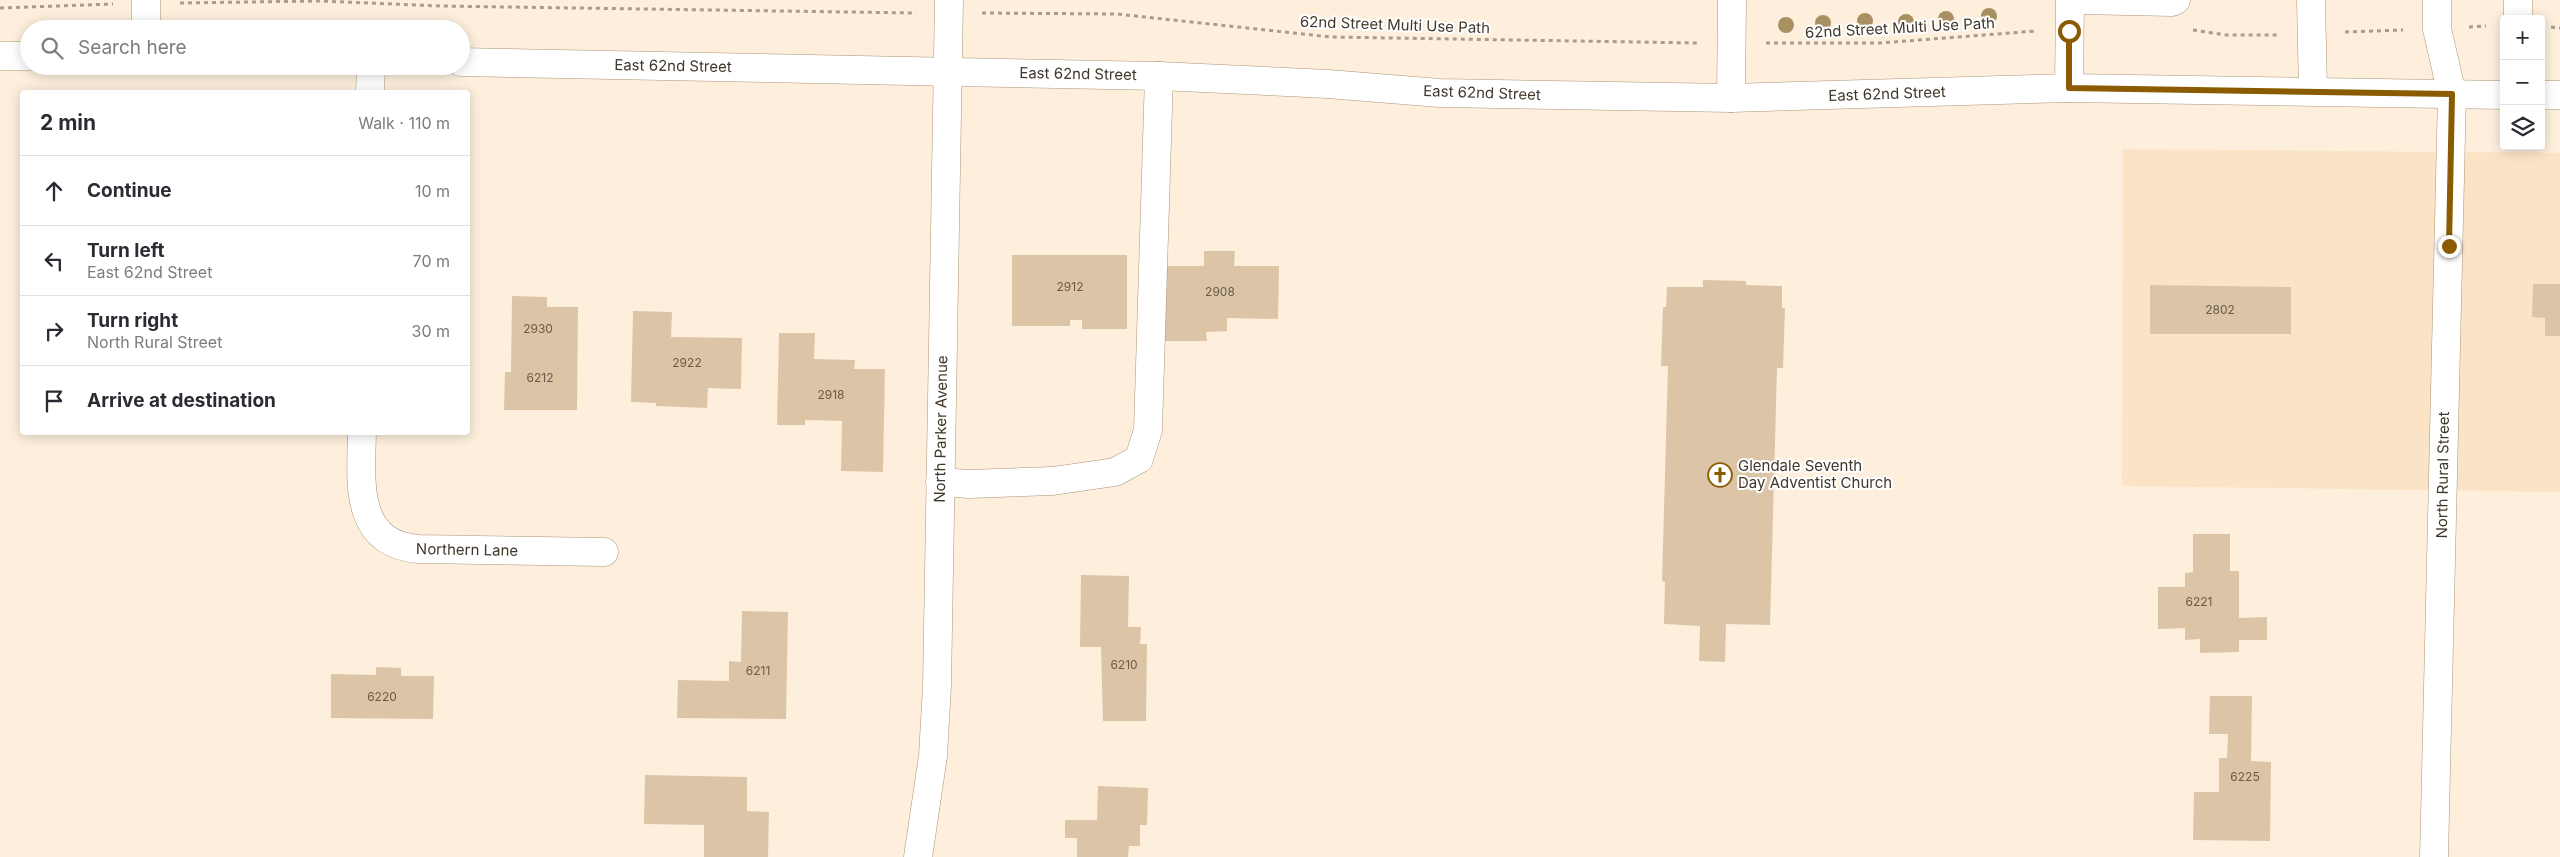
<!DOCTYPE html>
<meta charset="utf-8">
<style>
body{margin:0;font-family:Inter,sans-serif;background:#f2f2f3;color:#2b2b33}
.controls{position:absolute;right:15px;top:15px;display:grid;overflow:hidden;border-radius:5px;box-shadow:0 2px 12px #0003}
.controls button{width:45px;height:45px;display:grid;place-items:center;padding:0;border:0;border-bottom:1px solid #e1e1e2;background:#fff;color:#2b2b33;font:25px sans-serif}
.stop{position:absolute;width:15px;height:15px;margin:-11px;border:4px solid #8a5b00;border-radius:50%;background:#fff}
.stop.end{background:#8a5b00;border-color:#fff;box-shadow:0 1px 5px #0008}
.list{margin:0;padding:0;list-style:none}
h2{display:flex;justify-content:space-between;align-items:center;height:65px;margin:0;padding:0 20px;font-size:21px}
h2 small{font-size:16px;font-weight:400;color:#7c7c81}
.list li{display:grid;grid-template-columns:32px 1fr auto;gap:15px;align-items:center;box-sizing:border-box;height:70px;padding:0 20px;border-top:1px solid #e1e1e2}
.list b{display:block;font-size:19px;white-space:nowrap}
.list p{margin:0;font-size:16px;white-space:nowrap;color:#7c7c81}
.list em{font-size:16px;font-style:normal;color:#7c7c81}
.icon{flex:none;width:28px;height:28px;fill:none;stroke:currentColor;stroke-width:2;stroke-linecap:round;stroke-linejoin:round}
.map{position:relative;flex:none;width:2560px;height:857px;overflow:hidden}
.search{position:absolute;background:#fff;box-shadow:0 2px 12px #0003;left:20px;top:20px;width:450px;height:55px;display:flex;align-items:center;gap:12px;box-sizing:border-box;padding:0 18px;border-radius:28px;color:#7c7c81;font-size:19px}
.panel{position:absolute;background:#fff;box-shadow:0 2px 12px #0003;left:20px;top:90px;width:450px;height:345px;border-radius:5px}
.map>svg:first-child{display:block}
.built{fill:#fbe4c6}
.building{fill:#dcc5a6}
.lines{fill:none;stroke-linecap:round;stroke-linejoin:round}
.minor-casing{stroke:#ab9577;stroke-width:29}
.path{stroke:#a89c8c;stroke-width:3;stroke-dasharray:4 4;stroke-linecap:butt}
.minor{stroke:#fff;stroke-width:28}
.tree{fill:#a99063}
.route{stroke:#8a5b00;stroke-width:6}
.labels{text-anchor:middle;stroke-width:4;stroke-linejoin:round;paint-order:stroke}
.number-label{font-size:12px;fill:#685b4a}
.street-label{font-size:15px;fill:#41382b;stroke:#fff}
.poi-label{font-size:15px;fill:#41382b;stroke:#fff;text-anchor:start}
</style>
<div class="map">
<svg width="2560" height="857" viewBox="0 0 2560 857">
<rect width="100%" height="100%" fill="#fdefdc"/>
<polygon class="built" points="2123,149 2560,153 2560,492 2122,486"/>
<g class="building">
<polygon points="1204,251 1235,251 1234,266 1279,266 1278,319 1227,318 1227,331 1206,332 1207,341 1162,341 1163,266 1204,266"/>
<polygon points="1012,255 1127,255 1127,329 1082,329 1082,320 1070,320 1070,326 1012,326"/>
<polygon points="1703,280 1746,281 1746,285 1782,286 1782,308 1785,308 1783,368 1777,368 1770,625 1726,624 1725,662 1699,661 1700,626 1664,624 1665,582 1662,581 1668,366 1661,366 1663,307 1666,307 1667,287 1703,287"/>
<polygon points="2533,284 2560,284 2560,336 2545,336 2545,318 2532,317"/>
<polygon points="2150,285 2291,287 2291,334 2150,334"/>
<polygon points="512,296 547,297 547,307 578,307 577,410 504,410 505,372 511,372"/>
<polygon points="633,311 672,312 671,337 742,338 741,389 708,388 707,408 656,406 656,403 631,402"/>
<polygon points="779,333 815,333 814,359 855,360 854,369 885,369 883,472 841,471 842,421 805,420 805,425 777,425"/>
<polygon points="2193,534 2230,534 2230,571 2239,571 2239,618 2267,617 2267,640 2239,640 2239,652 2200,653 2200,639 2185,640 2185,628 2158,629 2158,587 2185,587 2185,573 2193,572"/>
<polygon points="1081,575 1129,576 1128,627 1141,627 1140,644 1147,644 1146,721 1103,721 1101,647 1080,647"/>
<polygon points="742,611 788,612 786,719 677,718 678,680 729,681 729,661 741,662"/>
<polygon points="376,667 401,668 401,676 434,676 433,719 331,718 331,674 376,675"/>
<polygon points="2210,696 2252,696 2251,761 2271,762 2270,841 2193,840 2194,792 2219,792 2219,758 2227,758 2228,734 2209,734"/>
<polygon points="645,775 747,777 747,811 769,812 768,857 704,857 704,825 644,824"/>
<polygon points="1098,786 1148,788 1147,825 1140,825 1140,846 1129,846 1128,857 1077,857 1077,838 1065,838 1065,820 1097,820"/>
</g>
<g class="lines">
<g class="minor-casing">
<g id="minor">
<polyline points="2080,0 2172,2 2176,0"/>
<polyline points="2311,0 2313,91"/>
<polyline points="2518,19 2518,0"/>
<polyline points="146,29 146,0"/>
<polyline points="0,56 29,56"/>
<polyline points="461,62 1159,76 1328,84 1440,93 1731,98 2069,88 2504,95"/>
<polyline points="2069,88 2070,0"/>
<polyline points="370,92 371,66"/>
<polyline points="2541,95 2560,95"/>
<polyline points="1731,98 1732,0"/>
<path d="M362,432C361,481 353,544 419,549L604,552"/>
<polyline points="940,482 969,484 1053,481 1115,472 1139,459 1148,430 1159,76"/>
<polyline points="918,857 933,756 937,686 949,0"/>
<polyline points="2434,857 2452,94 2437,29 2437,0"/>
</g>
</g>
<g class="path">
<polyline points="180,3 319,1 440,6 916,13"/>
<polyline points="0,8 113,4"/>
<polyline points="982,13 1117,14 1331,37 1699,43"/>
<polyline points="2469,27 2486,26"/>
<polyline points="2551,27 2560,28"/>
<polyline points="2193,30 2226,35 2278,35"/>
<polyline points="2345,32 2403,30"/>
<polyline points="1766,43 1880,43 2036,31"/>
</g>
<use href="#minor" class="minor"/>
</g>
<g class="tree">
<circle cx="1989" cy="16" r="8"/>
<circle cx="1946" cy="19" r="8"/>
<circle cx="1865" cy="21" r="8"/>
<circle cx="1906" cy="22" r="8"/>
<circle cx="1823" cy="23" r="8"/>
<circle cx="1786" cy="25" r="8"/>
</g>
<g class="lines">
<polyline class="route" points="2069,31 2069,88 2452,94 2449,246"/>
</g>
<defs>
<g id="church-ring" transform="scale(1.25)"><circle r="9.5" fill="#fff" stroke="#8a5b00" stroke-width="1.5"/><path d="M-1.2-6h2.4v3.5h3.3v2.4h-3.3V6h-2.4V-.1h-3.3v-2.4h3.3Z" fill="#8a5b00"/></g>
</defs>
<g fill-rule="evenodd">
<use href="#church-ring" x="1720" y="475"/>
</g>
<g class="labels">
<g class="number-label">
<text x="1070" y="291">2912</text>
<text x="1220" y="296">2908</text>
<text x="2220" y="314">2802</text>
<text x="538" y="333">2930</text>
<text x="687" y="367">2922</text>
<text x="540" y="382">6212</text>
<text x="831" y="399">2918</text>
<text x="2199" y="606">6221</text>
<text x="1124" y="669">6210</text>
<text x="758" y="675">6211</text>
<text x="382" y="701">6220</text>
<text x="2245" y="781">6225</text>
</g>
<g class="street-label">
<text transform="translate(1395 25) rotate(2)" y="5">62nd Street Multi Use Path</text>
<text transform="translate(1900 28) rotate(-3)" y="5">62nd Street Multi Use Path</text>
<text transform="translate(673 66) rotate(1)" y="5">East 62nd Street</text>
<text transform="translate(1078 74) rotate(1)" y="5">East 62nd Street</text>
<text transform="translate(1482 93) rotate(2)" y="5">East 62nd Street</text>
<text transform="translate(1887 94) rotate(-2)" y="5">East 62nd Street</text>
<text transform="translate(941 429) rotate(-89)" y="5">North Parker Avenue</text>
<text transform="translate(2443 475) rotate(-89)" y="5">North Rural Street</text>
<text transform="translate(467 550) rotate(1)" y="5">Northern Lane</text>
</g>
<g class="poi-label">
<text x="1738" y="471">Glendale Seventh<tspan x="1738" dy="17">Day Adventist Church</tspan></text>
</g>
</g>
</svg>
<div class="controls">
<button>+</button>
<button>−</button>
<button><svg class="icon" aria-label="layers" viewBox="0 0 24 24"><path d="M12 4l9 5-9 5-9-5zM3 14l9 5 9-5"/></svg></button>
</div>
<div class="stop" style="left:2069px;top:31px"></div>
<div class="stop end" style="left:2449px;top:246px"></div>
<div class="search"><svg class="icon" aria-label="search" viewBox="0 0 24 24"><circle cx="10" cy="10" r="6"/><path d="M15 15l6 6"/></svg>Search here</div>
<section class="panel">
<h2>2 min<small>Walk · 110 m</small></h2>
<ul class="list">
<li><svg class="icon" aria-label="ahead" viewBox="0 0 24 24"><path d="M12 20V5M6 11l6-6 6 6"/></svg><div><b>Continue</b></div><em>10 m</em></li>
<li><svg class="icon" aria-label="left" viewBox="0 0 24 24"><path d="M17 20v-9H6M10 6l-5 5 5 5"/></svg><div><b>Turn left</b><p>East 62nd Street</p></div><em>70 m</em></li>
<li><svg class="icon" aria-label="right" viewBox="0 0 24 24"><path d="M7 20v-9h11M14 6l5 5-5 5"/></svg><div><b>Turn right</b><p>North Rural Street</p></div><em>30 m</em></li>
<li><svg class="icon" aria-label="arrive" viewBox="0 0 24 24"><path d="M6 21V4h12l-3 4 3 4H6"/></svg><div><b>Arrive at destination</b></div></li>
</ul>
</section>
</div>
